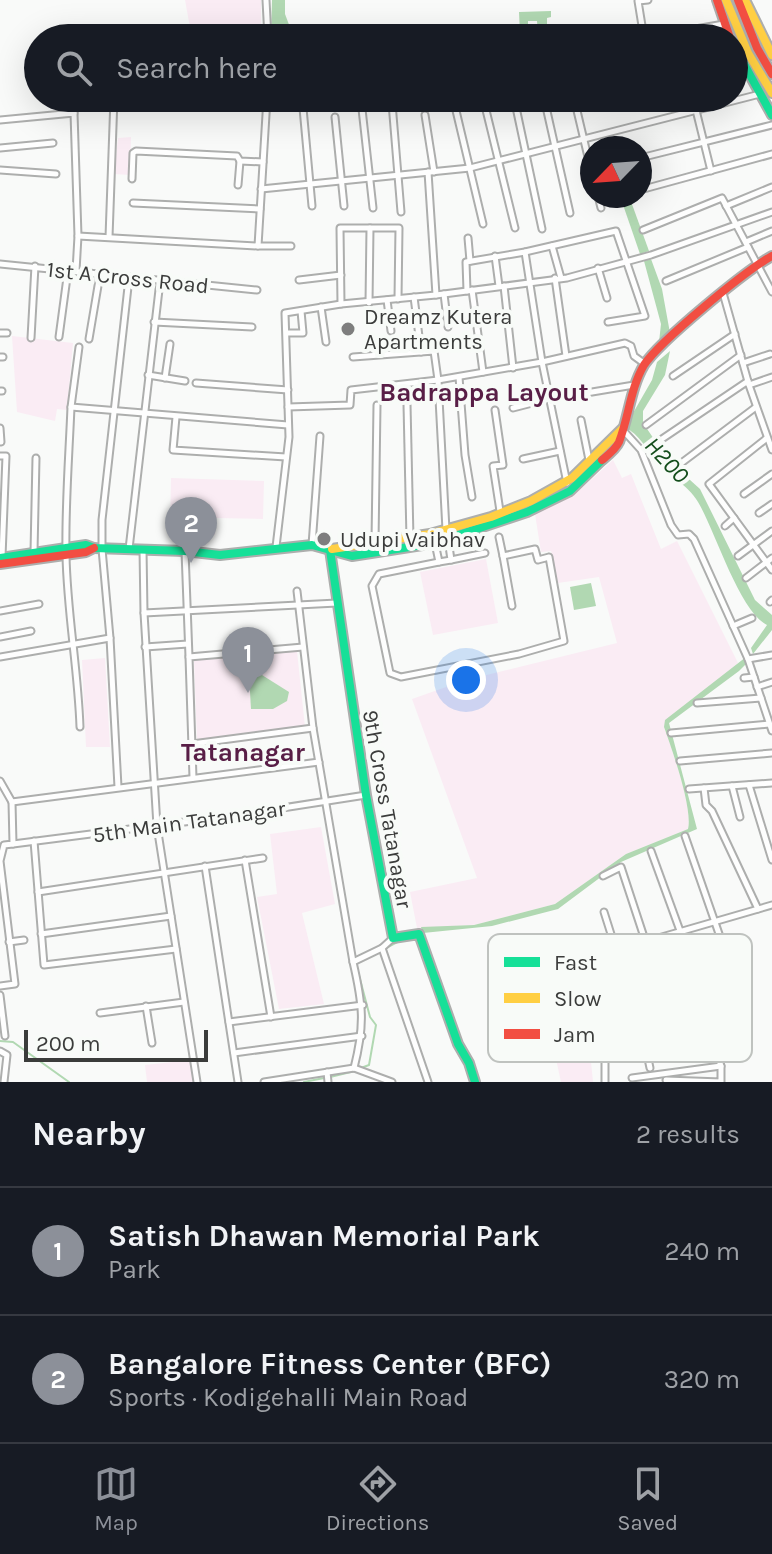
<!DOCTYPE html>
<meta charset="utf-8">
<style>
body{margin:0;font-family:Karla,sans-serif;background:#242831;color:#f1f3f6}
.compass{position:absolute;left:580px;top:136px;width:72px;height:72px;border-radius:50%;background:#171b24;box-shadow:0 8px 32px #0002;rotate:245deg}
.scale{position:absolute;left:24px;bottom:20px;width:184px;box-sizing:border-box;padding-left:8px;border:4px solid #3b3c3b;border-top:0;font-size:22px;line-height:28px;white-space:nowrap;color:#3b3c3b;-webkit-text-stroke:6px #f8fbf8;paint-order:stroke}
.you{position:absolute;left:466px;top:680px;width:28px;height:28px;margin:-20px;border:6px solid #fff;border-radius:50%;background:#1a73e8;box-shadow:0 0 0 12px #1a73e833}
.badge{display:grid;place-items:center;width:52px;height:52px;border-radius:50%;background:#8c9099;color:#fff;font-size:26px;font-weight:700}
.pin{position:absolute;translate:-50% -66px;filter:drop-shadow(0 2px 4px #0008)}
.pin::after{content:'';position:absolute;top:42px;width:28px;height:24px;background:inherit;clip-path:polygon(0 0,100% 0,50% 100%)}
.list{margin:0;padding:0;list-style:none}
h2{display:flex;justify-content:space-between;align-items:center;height:104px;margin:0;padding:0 32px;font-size:34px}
h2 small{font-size:26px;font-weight:400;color:#9ea1a6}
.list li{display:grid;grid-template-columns:52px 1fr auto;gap:24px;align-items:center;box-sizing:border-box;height:128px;padding:0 32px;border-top:2px solid #363941}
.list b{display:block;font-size:30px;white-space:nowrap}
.list p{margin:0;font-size:26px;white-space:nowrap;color:#9ea1a6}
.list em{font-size:26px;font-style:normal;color:#9ea1a6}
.icon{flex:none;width:44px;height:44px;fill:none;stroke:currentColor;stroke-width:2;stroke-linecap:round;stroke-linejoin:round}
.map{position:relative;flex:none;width:772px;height:1082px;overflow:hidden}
.search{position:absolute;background:#171b24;box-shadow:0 8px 32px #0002;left:24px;right:24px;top:24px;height:88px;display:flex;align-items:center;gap:20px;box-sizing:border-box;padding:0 28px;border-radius:44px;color:#9ea1a6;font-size:30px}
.sheet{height:360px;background:#171b24}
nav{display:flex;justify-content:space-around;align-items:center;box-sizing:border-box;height:112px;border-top:2px solid #363941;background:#171b24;font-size:22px;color:#9ea1a6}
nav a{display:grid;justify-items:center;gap:4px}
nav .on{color:#8c9099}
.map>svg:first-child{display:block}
.green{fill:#faecf4}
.water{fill:#b1d8b2}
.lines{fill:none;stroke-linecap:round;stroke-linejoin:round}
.stream{stroke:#b1d8b2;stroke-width:2}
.street-casing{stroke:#adaead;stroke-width:9}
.fast-casing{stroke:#adaead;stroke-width:12}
.slow-casing{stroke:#adaead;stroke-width:12}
.jam-casing{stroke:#adaead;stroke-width:12}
.street{stroke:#fefefe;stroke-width:5}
.fast{stroke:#16e098;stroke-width:8}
.slow{stroke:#ffcf43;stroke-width:8}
.jam{stroke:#f24e42;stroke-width:8}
.poi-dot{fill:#7e7e7e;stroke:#f8fbf8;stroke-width:3}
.labels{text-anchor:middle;stroke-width:8;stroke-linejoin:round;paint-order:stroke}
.street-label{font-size:22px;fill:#3b3c3b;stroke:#f8fbf8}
.poi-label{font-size:22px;fill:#3b3c3b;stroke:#f8fbf8;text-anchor:start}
.water-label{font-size:24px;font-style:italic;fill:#144e1c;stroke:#f8fbf8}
.quarter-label{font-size:26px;font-weight:bold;fill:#581e46;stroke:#f8fbf8}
.key{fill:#f8fbf8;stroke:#bfc2bf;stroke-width:2}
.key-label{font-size:22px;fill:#3b3c3b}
</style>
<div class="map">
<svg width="772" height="1082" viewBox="0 0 772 1082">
<rect width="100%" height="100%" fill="#f9faf9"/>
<g class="green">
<polygon points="185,0 261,0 261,31 191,33"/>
<polygon points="131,137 130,175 114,174 118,138"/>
<polygon points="12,336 73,343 67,410 57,409 55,421 17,412"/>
<path d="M613,460L622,478L631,474L661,549L677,541L738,663L664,727C672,749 693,808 688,829L626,854L555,904L474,925L417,928L410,892L477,878L412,699L466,680L617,643L599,577L558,583L551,551L541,552L535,514L573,496Z"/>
<polygon points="171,478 264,481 263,519 216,518 215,535 170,533"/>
<polygon points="486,559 498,623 433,635 420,572"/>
<polygon points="297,651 305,727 197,740 194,660"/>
<polygon points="105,658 110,747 86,747 82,660"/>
<polygon points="321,827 335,904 302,913 324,1004 279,1009 257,897 277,894 270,834"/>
<polygon points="577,1004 588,1031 593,1082 561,1082 546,1013"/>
<polygon points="191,1060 194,1082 147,1082 145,1065"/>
</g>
<g class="water">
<polygon points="272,0 285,0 285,14 294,38 271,38"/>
<polygon points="551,11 551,17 547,18 547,33 538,34 537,21 528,21 528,34 520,34 519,12"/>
<polygon points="620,196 629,196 649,251 640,254"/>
<polygon points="651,259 662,289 670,333 659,342 661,324 644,261"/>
<path d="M670,351L665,375L643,411V423L669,461L700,489L755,600L772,615V630L753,654L751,648L767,625C739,611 715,530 698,502C688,484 666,475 654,459C644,445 640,436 625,427L652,380L657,362Z"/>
<polygon points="591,583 596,606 574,610 570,587"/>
<path d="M746,657L747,663L739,671L669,723L697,829L621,862L558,909L492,926L423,933L421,927L474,925L555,904L626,854L688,829C693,809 672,749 664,727L665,720Z"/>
<polygon points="249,675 262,675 289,692 287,701 273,709 251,709"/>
</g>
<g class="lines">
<g class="stream">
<polyline points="386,948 401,940"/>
<polyline points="0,1041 13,1042 69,1082"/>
<polyline points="361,1068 369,1065 376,1025 370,1017 356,964 362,960"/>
<polyline points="330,1077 355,1071"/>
<polyline points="304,1082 324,1078"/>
</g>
<g class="street-casing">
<g id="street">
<polyline points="266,0 268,38"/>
<polyline points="648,0 638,1 644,38 724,24"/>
<polyline points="734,71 745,68"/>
<polyline points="73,98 74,113"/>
<polyline points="453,98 483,224"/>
<polyline points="514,98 542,229"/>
<polyline points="544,98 570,213"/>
<polyline points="574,98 592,174"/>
<polyline points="693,98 711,171"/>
<polyline points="484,102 515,228"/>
<polyline points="392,103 401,212"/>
<polyline points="602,105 629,98"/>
<polyline points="303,108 312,206"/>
<polyline points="362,109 373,208"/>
<polyline points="425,115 434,172"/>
<polyline points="335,117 344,206"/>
<polyline points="0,120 74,113 78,236 76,271"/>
<polyline points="0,148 53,143"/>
<polyline points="640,158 772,125"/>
<polyline points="0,170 56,174"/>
<polyline points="428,172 436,295"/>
<polyline points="132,179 133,153 136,151 237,156 240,161 263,162"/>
<polyline points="238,185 240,161"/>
<polyline points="261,189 470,168 760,94"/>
<polyline points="640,190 772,154"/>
<polyline points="598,196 601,208"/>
<polyline points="133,203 260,209"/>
<polyline points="726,206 772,187"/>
<polyline points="643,230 722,198 772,292"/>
<polyline points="78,236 258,246 291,246"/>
<polyline points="109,237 114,98"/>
<polyline points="468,238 470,261"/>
<polyline points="746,242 772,231"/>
<polyline points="258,246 267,98"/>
<polyline points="552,246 561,278"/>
<polyline points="525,252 542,362 625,343 631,346 634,356 645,364"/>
<polyline points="495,256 499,286"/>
<polyline points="0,264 257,290"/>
<polyline points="598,268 607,298"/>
<polyline points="555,278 566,356"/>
<polyline points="299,280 341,275"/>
<polyline points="666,281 748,247"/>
<polyline points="504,286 513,368"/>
<polyline points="472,290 483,372"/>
<polyline points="467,291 466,262 525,252 616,231 645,316 608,322"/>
<polyline points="723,293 749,385 772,450"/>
<polyline points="444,294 448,327"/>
<polyline points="414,297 421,352"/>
<polyline points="387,300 391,331"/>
<polyline points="369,303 370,228"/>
<polyline points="341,304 340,228 399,228 398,299"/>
<polyline points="321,307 326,342"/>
<polyline points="154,322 252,327"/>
<polyline points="0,333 7,333"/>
<polyline points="287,333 303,333 301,311"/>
<polyline points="59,337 68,270"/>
<polyline points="31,338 35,266"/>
<polyline points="89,339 100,274"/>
<polyline points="79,347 71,407 288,425"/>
<polyline points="0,357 3,357"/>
<polyline points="353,357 434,351 438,380 446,530"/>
<polyline points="743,363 770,354"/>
<polyline points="148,375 185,381"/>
<polyline points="673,376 735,334"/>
<polyline points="459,377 465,455 472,497"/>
<polyline points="165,378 170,344"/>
<polyline points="196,383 288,390"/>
<polyline points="749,385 772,377"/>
<polyline points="0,391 2,391"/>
<polyline points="574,395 634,385"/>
<polyline points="407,404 410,539"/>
<path d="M71,407C69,456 65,506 66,555C67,612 78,669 80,727"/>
<polyline points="288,407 350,405 351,390 438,380 542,362 567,483"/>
<polyline points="513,408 548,399"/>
<polyline points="495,410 503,465 493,466 500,511"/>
<polyline points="176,417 173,450 286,457"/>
<polyline points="581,420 589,460"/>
<polyline points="646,425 741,355"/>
<polyline points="0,428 1,442"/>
<polyline points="622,429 641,450 671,525 678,535 689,534 694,539 748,659 772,731"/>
<polyline points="767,438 709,484 772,570"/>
<polyline points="656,443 748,381"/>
<polyline points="0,456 6,456 2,557"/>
<polyline points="523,459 560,451"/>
<polyline points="680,464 756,407"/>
<polyline points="744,494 772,474"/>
<polyline points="759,513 772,504"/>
<polyline points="725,526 734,518"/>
<polyline points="375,542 377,405"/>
<polyline points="435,543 439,562 451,560 448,539"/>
<polyline points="312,545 320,436"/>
<polyline points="276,547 289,437 285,313 341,304 436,295 567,278 651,255 772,212"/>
<polyline points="129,549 160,281"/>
<polyline points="143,549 144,613 337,603"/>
<polyline points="185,551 189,657"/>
<polyline points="34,552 36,458"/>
<polyline points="503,556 512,606"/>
<polyline points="738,556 772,531"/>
<polyline points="451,560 485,553"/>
<polyline points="439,562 379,574 372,586 390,673 401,677 519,654 564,641 549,557 538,560 535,549 503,556 499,537"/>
<polyline points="746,578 772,558"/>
<polyline points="297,591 313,728 353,962"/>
<polyline points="770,602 772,600"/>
<polyline points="0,611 39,604"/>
<polyline points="144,613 157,826 197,1082"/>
<polyline points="733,626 752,618"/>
<polyline points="0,637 31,631"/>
<polyline points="145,647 188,644"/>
<polyline points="0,657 110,638"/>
<polyline points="748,659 772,655"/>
<polyline points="744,678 754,677"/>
<polyline points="757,687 772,682"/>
<polyline points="697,703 761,698"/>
<polyline points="671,733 769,724"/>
<polyline points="192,744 313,728"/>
<polyline points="680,761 772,753"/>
<polyline points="193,778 189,657 303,647"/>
<polyline points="0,781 12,802 319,762"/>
<polyline points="749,785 772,860"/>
<polyline points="732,786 740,817"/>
<polyline points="118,787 110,638 102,549 102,520 129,278"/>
<polyline points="704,788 706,805 712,811 758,909"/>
<polyline points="689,789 772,783"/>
<polyline points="685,836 734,977"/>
<polyline points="34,841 44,965 176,949"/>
<polyline points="13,844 231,816 366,795"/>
<polyline points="651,851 699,983"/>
<polyline points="245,860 271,1017"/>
<polyline points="205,866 238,1082"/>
<polyline points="603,876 621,867 663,995"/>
<polyline points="38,892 263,858"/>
<polyline points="604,912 616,950"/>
<polyline points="41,934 171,916"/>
<polyline points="393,938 382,948 428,1082"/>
<polyline points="9,942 24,940"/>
<polyline points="730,964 739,961"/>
<polyline points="0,986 15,984 0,861 4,845 13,844 12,802"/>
<polyline points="0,995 5,1036"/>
<polyline points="622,1005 609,957 610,952 772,905"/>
<polyline points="146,1006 152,1043"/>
<polyline points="100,1013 184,1002"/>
<polyline points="229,1022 363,1005"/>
<polyline points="596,1022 605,1055 605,1082"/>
<polyline points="0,1051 7,1055 4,1082"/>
<polyline points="623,1052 646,1049"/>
<polyline points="234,1053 362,1036"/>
<path d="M354,1068C365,1025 363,1005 353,962L382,948"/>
<polyline points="650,1068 644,1040 707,1023"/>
<polyline points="327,1072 328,1082"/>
<polyline points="632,1078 721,1066"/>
<polyline points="666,1080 721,1082 721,1066 696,992 692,990 668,998"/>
<polyline points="264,1082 354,1068 392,1082"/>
</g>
</g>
<g class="fast-casing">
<g id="fast">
<polyline points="734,46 772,115"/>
<polyline points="330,550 366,795 393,938 419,934 458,1044 469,1063 475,1082"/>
<polyline points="0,558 86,545 94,548 185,551 220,555 312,545 352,556 435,543 527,512 570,491 602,460"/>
</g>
</g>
<g class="slow-casing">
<g id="slow">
<polyline points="726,0 748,53 772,93"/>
<polyline points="745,0 772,55"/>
<polyline points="332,549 430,534 491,517 531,501 572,478 622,429"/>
</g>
</g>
<g class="jam-casing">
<g id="jam">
<polyline points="717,0 730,38"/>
<polyline points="738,0 757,48 772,74"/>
<path d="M602,460C608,455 616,449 619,442C629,417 630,389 644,365C660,341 745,271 772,256"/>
<polyline points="0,564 86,552 94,548"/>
</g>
</g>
<use href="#street" class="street"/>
<use href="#fast" class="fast"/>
<use href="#slow" class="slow"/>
<use href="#jam" class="jam"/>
</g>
<g class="poi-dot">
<circle cx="348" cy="329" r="8"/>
<circle cx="324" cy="539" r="8"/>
</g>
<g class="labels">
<g class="street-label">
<text transform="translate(128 277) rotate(6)" y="8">1st A Cross Road</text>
<text transform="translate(388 809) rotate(80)" y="8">9th Cross Tatanagar</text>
<text transform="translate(189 821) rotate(-8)" y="8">5th Main Tatanagar</text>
</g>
<g class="poi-label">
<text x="364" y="324">Dreamz Kutera<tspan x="364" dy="25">Apartments</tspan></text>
<text x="340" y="547">Udupi Vaibhav</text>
</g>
<g class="water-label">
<text transform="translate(667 460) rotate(47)" y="8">H200</text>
</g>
<g class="quarter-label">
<text x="484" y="401">Badrappa Layout</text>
<text x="243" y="761">Tatanagar</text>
</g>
</g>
<rect x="488" y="934" width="264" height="128" rx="12" class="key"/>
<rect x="504" y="957" width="36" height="10" fill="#16e098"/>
<rect x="504" y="993" width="36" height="10" fill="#ffcf43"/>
<rect x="504" y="1029" width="36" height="10" fill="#f24e42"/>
<g class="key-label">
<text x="554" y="970">Fast</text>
<text x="554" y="1006">Slow</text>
<text x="554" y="1042">Jam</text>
</g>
</svg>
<svg class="compass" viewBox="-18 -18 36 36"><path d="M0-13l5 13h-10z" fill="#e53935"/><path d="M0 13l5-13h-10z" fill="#9ea1a6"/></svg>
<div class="scale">200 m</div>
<div class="you"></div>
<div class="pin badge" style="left:248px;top:693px">1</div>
<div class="pin badge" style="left:191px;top:563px">2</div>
<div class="search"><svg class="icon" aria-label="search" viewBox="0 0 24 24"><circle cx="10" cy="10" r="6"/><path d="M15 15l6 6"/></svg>Search here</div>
</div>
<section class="sheet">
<h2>Nearby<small>2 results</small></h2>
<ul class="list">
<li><span class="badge">1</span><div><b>Satish Dhawan Memorial Park</b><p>Park</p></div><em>240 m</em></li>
<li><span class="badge">2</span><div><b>Bangalore Fitness Center (BFC)</b><p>Sports · Kodigehalli Main Road</p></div><em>320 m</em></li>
</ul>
</section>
<nav>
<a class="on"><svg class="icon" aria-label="map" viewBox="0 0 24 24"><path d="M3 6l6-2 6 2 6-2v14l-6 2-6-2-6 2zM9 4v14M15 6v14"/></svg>Map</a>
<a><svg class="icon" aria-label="directions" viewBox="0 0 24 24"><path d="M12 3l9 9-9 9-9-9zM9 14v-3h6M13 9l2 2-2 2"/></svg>Directions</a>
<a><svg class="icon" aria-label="saved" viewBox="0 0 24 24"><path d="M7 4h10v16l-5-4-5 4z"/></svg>Saved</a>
</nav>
